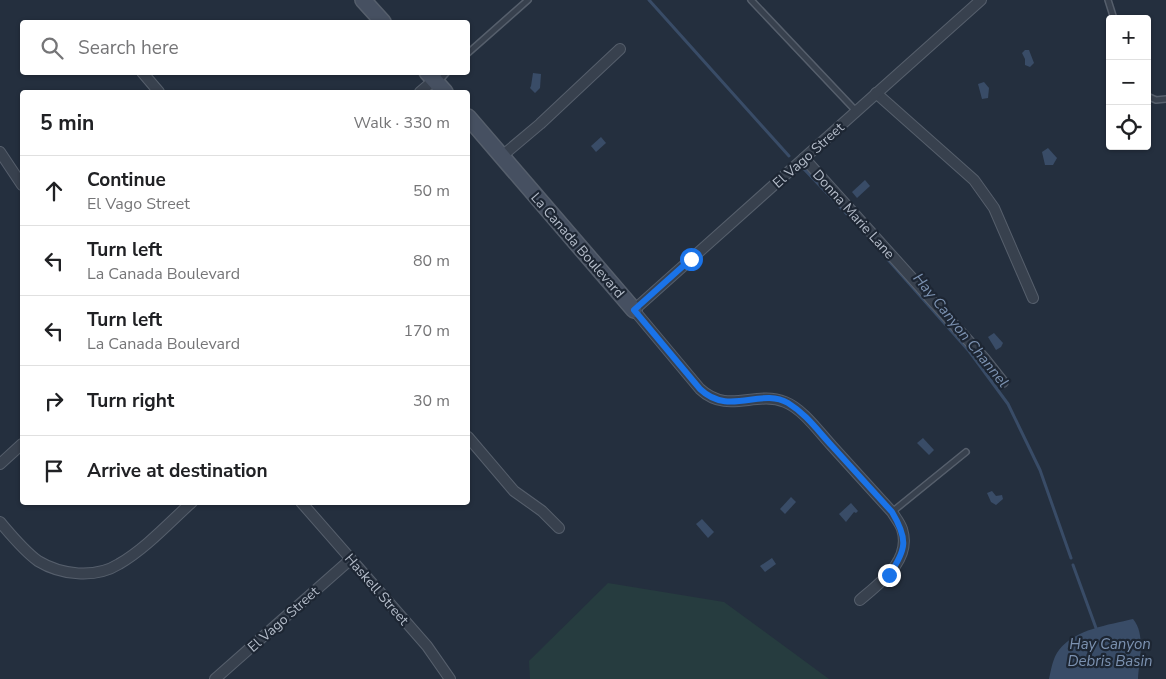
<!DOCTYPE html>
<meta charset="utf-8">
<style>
body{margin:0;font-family:"Nunito Sans",sans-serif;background:#f2f2f2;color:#202124}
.controls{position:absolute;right:15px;top:15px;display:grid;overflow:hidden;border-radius:5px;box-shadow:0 1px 4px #0004}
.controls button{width:45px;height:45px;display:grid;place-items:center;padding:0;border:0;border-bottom:1px solid #e0e0e0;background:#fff;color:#202124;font:25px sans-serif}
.stop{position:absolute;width:15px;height:15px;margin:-11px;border:4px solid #1a73e8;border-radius:50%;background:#fff}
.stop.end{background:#1a73e8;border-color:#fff;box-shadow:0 1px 5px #0008}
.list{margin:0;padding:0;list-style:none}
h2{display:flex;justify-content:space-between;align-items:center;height:65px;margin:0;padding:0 20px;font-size:21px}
h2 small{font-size:16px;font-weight:400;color:#757577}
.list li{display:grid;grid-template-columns:32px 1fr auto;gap:15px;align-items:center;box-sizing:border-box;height:70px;padding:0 20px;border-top:1px solid #e0e0e0}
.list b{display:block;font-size:19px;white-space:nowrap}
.list p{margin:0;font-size:16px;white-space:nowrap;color:#757577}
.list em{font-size:16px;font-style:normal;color:#757577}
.icon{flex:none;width:28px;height:28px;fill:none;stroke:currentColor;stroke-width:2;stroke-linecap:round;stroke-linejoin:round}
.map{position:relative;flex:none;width:1166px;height:679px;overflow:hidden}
.search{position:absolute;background:#fff;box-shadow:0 1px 4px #0004;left:20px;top:20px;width:450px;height:55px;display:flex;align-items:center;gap:12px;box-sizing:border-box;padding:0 18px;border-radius:5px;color:#757577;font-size:19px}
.panel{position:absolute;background:#fff;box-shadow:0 1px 4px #0004;left:20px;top:90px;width:450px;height:415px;border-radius:5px}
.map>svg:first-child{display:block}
.green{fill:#263c3f}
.water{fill:#394c67}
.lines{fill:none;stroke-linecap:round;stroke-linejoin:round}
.stream{stroke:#394c67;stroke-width:3}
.lane-casing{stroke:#565f6c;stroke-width:8}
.street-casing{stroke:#565f6c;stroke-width:12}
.secondary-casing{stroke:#565f6c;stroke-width:18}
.lane{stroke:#38414e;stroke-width:5}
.street{stroke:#38414e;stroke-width:10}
.secondary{stroke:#465061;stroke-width:15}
.route{stroke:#1a73e8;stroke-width:6}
.labels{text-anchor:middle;stroke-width:4.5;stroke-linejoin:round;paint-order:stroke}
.street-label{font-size:14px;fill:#b4bcc9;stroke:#1d2633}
.water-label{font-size:15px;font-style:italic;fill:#7c92b1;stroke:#1d2633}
</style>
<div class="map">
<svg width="1166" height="679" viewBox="0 0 1166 679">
<rect width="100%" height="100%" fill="#242f3e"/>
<polygon class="green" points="608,583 724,602 829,679 530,679 529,661"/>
<g class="water">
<polygon points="1025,50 1029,50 1034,63 1030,67 1025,65 1025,59 1022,53"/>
<polygon points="533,73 541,74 540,88 535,93 530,88 531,86"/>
<polygon points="984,82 989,88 988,98 982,99 978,84"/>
<polygon points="601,137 606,143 596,152 591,146"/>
<polygon points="1048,148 1057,158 1053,165 1045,165 1042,152"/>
<polygon points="865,180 870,186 857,198 852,192"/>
<polygon points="994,333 1003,343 1001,347 996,350 988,337"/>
<polygon points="923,438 934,450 929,455 917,443"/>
<polygon points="992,491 996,496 1002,495 1003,499 996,505 991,502 987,493"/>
<polygon points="791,497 796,502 785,514 780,509"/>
<polygon points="851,503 858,511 856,513 854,512 846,522 839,514"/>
<polygon points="702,519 714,532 708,538 696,524"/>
<polygon points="772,558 776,564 765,572 760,566"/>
<path d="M1133,619C1146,634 1139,661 1138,679H1049C1051,670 1053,657 1059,650C1075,629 1109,625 1133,619Z"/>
</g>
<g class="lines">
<g class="stream">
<polyline points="649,0 789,156"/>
<polyline points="804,169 864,232"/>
<polyline points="883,254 969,351 1008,404 1040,470 1071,558"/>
<polyline points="1073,565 1096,628"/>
</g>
<g class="lane-casing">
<g id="lane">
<polyline points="751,0 856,111"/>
<polyline points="1108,0 1114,19"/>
<polyline points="468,53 528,0"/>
<polyline points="439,81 447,72"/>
<polyline points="1147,96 1156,100 1166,99"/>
<polyline points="892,512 966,452"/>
</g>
</g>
<g class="street-casing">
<g id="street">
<polyline points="142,72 159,92"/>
<polyline points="420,92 434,80"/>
<polyline points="876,93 974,180 994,208 1033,298"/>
<polyline points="0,152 22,185"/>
<polyline points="502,156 540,124 620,49"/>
<polyline points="804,158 984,358 1003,382"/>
<polyline points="468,437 514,491 542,511 559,528"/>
<polyline points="0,464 22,444"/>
<polyline points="301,502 427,646 450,679"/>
<path d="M0,522C11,535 24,551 38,561C61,575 95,579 119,564C145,549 169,523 192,502"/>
<path d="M860,600C881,582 912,560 902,529C900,523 895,517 892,512C872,490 852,468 832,446C819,432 803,409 785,402C755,390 728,415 700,389L634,310L981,0"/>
<polyline points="215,679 351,559"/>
</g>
</g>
<g class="secondary-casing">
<g id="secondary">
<polyline points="363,0 383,22"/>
<polyline points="427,72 445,92"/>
<polyline points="468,117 634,310"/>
</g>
</g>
<use href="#lane" class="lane"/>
<use href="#street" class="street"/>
<use href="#secondary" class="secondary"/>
</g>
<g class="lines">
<path class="route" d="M691,259L634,310L700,389C729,417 761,387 788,403C806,414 818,431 832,446C852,468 872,490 892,512C908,539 907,549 889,575"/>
</g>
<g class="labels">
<g class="street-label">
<text transform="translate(808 155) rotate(-42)" y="5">El Vago Street</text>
<text transform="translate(854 214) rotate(48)" y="5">Donna Marie Lane</text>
<text transform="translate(578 245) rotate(49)" y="5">La Canada Boulevard</text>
<text transform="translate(377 589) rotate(49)" y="5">Haskell Street</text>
<text transform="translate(283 619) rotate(-42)" y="5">El Vago Street</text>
</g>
<g class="water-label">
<text transform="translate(961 330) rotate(51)" y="5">Hay Canyon Channel</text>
<text x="1110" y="649">Hay Canyon<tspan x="1110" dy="17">Debris Basin</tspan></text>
</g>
</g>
</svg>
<div class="controls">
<button>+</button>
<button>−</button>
<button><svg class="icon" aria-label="locate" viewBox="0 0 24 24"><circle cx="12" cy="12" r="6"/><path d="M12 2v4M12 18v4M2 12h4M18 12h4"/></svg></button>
</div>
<div class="stop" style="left:691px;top:259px"></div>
<div class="stop end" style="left:889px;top:575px"></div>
<div class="search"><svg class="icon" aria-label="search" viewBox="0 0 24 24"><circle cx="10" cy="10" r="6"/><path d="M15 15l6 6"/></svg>Search here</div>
<section class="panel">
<h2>5 min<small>Walk · 330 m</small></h2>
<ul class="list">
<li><svg class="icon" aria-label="ahead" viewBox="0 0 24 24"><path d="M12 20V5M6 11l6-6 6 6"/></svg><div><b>Continue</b><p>El Vago Street</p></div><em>50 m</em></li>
<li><svg class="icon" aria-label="left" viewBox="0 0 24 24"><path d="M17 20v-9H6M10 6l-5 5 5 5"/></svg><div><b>Turn left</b><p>La Canada Boulevard</p></div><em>80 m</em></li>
<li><svg class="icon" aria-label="left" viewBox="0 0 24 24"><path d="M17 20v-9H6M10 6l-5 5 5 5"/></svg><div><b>Turn left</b><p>La Canada Boulevard</p></div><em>170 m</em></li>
<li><svg class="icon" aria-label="right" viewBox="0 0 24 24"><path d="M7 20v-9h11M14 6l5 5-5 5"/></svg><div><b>Turn right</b></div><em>30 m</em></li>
<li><svg class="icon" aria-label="arrive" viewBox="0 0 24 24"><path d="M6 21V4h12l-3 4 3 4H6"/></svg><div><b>Arrive at destination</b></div></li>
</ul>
</section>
</div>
